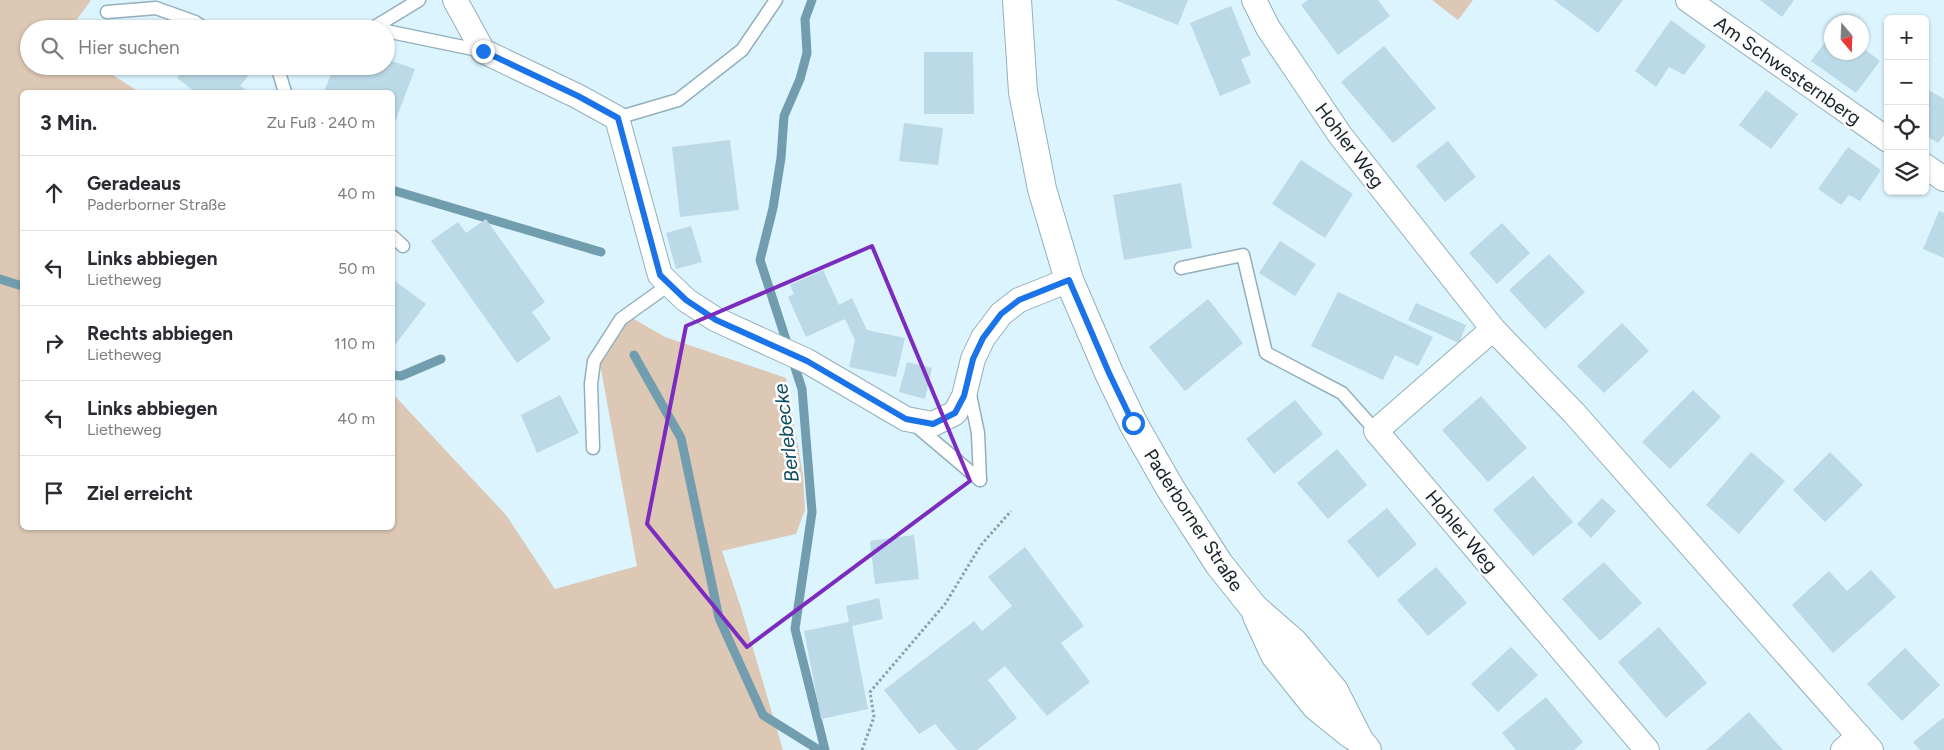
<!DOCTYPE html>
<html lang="de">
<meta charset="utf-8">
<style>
body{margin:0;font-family:Figtree,sans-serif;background:#f2f2f3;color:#2b2b33}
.controls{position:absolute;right:15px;top:15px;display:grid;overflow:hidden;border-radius:8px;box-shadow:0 1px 4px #0004}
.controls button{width:45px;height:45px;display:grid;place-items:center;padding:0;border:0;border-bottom:1px solid #e1e1e2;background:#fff;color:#2b2b33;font:25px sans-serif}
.compass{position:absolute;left:1824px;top:15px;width:45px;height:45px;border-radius:50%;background:#fff;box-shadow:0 1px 4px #0004;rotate:161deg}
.stop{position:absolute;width:15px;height:15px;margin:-11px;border:4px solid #1a73e8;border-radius:50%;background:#fff}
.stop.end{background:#1a73e8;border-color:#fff;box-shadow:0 1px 5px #0008}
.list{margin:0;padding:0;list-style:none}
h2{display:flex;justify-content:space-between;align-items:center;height:65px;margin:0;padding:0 20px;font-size:21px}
h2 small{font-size:16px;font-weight:400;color:#7c7c81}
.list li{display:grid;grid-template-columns:32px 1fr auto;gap:15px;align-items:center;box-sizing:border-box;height:75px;padding:0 20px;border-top:1px solid #e1e1e2}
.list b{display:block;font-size:19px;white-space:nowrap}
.list p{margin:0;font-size:16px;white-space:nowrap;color:#7c7c81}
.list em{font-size:16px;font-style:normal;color:#7c7c81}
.icon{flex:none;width:28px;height:28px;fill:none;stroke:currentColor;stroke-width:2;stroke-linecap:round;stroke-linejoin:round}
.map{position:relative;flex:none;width:1944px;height:750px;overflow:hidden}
.search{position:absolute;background:#fff;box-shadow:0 1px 4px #0004;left:20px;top:20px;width:375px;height:55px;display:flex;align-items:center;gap:12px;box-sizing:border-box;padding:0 18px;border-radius:28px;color:#7c7c81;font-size:19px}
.panel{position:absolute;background:#fff;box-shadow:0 1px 4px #0004;left:20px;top:90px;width:375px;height:440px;border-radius:8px}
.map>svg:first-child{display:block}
.green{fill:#dcc8b4}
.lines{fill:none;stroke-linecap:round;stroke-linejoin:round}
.stream{stroke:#719dae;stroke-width:9}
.building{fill:#bbd9e6}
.lane-casing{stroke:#93b0bc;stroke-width:15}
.street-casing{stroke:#93b0bc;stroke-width:26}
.secondary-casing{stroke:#93b0bc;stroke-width:30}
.path{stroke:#8da0a7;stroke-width:3;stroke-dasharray:2.5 2.5;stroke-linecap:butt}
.lane{stroke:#fff;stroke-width:12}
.street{stroke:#fff;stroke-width:24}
.secondary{stroke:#fff;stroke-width:28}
.route{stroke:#1a73e8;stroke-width:6}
.marked{fill:none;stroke:#7b2cbf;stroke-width:4;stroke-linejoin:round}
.labels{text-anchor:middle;stroke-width:5;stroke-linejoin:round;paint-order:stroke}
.street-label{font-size:19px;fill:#172327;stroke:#fdfdfd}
.water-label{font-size:20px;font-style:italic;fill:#0c4a5e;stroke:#fdfdfd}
</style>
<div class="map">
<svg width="1944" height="750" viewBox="0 0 1944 750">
<rect width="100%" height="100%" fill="#dcf4fe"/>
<g class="green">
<polygon points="0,0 91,0 70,29 29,29 29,66 99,66 139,92 22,92 22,528 392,528 393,394 506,515 555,589 637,566 600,364 620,311 665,337 786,378 803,475 805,510 796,534 722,551 741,608 783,750 0,750"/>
<polygon points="1432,0 1473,0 1458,20"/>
</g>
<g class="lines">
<g class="stream">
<polyline points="812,0 805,19 807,53 800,79 784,116 781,158 773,208 760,260 802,389 812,512 795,629 825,750"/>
<polyline points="392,190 601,252"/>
<polyline points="0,279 22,286"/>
<polyline points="634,355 681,438 719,618 763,715 819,750"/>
<polyline points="392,375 401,376 441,359"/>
</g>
</g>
<g class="building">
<polygon points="1115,0 1188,0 1178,25"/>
<polygon points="1308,0 1378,0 1390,16 1338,55 1301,5"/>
<polygon points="1554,0 1623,0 1598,33"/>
<polygon points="1760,0 1794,0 1782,17"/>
<polygon points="1231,6 1251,55 1241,59 1251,83 1220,96 1190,23"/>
<polygon points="1671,20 1706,46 1684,75 1669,67 1656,87 1635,71"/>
<polygon points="1832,33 1832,52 1862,52 1862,47 1880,61 1856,93 1811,61"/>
<polygon points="1384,46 1436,108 1393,143 1341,82"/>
<polygon points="924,52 973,52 974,114 924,114"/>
<polygon points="386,59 415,69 393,127 392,92 324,92 334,66 386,66"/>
<polygon points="186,66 243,66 251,72 240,86 249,92 193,92 194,91 177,78"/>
<polygon points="1925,88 1944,99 1944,135 1938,143 1925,135"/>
<polygon points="1766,90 1798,114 1771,149 1739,125"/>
<polygon points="904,123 943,128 938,165 899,161"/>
<polygon points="730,140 739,210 680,217 672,147"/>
<polygon points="1448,141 1476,177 1445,202 1416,166"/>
<polygon points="1848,147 1881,170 1860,201 1849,195 1841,205 1818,189"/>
<polygon points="1301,160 1353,194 1325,238 1272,204"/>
<polygon points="1181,183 1192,248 1124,260 1113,195"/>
<polygon points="1939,211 1944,213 1944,258 1923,249"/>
<polygon points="486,219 545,302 532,312 551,339 517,363 431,241 458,222 466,233"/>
<polygon points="1502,223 1530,253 1497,284 1469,253"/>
<polygon points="691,226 702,262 676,269 666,233"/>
<polygon points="1280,241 1316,264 1295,296 1259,273"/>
<polygon points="1549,254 1585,292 1545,329 1509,290"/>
<polygon points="823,270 839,305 852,298 867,330 905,338 896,377 849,367 855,340 845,319 806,337 788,297 794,294 790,285"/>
<polygon points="392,279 426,304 392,349"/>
<polygon points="1338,292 1433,337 1418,366 1395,355 1383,380 1311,346"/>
<polygon points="1208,299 1243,343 1185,391 1149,347"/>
<polygon points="1416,303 1466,325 1459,343 1408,320"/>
<polygon points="1622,323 1649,351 1604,393 1577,366"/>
<polygon points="907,362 932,368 925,399 899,392"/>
<polygon points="1693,390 1721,417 1670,469 1642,442"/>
<polygon points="560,395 579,433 537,453 521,415"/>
<polygon points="1481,396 1527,448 1488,482 1442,430"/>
<polygon points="1295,400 1323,434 1274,474 1246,439"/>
<polygon points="1337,449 1367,485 1328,519 1297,483"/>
<polygon points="1751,452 1785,481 1739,534 1706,505"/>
<polygon points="1830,452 1863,485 1825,522 1793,490"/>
<polygon points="1533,476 1573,522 1533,556 1493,510"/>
<polygon points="1602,498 1616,511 1591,538 1577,524"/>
<polygon points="1387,508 1417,544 1378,578 1347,541"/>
<polygon points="914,535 919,579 875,584 870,541"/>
<polygon points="1025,547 1084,626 1061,643 1090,682 1047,716 1005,666 988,680 1017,718 977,750 957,750 935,724 919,734 884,690 974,621 982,631 1012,606 988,577"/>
<polygon points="1604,562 1642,603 1600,641 1562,599"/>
<polygon points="1436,567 1467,603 1428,636 1397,600"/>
<polygon points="1871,570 1896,597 1833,653 1792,605 1829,571 1847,591"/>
<polygon points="879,598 883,619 852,626 868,709 821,719 804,631 849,622 846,606"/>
<polygon points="1659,627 1707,683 1666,718 1618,662"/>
<polygon points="1511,647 1538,675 1498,712 1471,684"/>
<polygon points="1905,648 1940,685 1902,721 1867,684"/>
<polygon points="1546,697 1583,742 1574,750 1516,750 1502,733"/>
<polygon points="1749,712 1783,750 1706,750"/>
<polygon points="1943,718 1944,719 1944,750 1920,750 1913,742"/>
</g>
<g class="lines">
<g class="lane-casing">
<g id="lane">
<polyline points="107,12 156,8 195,22 205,29"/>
<polyline points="373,28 419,0"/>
<polyline points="386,31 483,51"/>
<polyline points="277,66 285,92"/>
<polyline points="617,118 678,100 742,50 776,0"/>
<polyline points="392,236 403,246"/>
<polyline points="1181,268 1243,255 1266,353 1342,393 1376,431"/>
<polyline points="969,390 978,433 980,480"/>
<polyline points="915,425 980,480"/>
<polyline points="593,448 591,384 594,361 621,319 670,284"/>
</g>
</g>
<g class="street-casing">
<g id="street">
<polyline points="455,0 483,51 577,96 617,118 660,275 686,300 715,319 807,361 906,419 933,424 955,413 964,396 973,359 983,338 1001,314 1019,300 1069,280"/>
<polyline points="1254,0 1268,28 1340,135 1493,329 1574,413 1871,750"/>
<polyline points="1688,0 1888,140"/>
<polyline points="1925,166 1944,179"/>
<polyline points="1493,329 1376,431 1647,750"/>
<polyline points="1843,750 1859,736"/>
</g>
</g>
<g class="secondary-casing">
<g id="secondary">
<polyline points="1017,0 1023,92 1042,189 1069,280 1109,373 1133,423 1170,488 1219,564 1254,608 1293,642 1334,691 1359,740 1367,750"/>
<polyline points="1257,616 1275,655 1316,706 1352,735"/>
</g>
</g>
<polyline class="path" points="862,750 874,717 870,692 945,604 981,545 1011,511"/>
<use href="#lane" class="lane"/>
<use href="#street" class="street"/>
<use href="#secondary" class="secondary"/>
</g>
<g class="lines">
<polyline class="route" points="483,51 578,96 618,118 660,275 686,300 716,320 807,361 906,419 933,424 955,413 964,396 973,359 983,338 1001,314 1019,300 1069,280 1109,373 1133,423"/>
</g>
<path class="marked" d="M872,246L970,481L747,647L647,524L686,326Z"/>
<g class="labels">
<g class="street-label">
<text transform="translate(1788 70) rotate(35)" y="7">Am Schwesternberg</text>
<text transform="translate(1350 145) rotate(53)" y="7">Hohler Weg</text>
<text transform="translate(1194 520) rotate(57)" y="7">Paderborner Straße</text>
<text transform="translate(1462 531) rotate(50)" y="7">Hohler Weg</text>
</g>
<g class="water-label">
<text transform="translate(786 433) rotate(-97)" y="7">Berlebecke</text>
</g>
</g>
</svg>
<div class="controls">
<button>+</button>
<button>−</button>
<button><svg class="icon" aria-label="locate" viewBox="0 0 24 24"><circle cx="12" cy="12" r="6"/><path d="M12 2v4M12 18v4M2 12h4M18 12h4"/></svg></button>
<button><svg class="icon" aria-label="layers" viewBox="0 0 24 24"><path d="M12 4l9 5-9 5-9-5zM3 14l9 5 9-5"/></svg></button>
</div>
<svg class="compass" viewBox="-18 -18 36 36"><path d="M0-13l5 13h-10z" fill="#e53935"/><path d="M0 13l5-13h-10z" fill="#7c7c81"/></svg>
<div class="stop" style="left:1133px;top:423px"></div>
<div class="stop end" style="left:483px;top:51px"></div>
<div class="search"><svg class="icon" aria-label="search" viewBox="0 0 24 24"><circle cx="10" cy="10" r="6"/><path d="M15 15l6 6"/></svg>Hier suchen</div>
<section class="panel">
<h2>3 Min.<small>Zu Fuß · 240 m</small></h2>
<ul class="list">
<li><svg class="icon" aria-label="ahead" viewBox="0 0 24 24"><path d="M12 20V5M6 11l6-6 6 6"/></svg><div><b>Geradeaus</b><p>Paderborner Straße</p></div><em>40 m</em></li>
<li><svg class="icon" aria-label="left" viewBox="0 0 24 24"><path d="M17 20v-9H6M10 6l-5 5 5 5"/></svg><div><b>Links abbiegen</b><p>Lietheweg</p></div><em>50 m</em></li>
<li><svg class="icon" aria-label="right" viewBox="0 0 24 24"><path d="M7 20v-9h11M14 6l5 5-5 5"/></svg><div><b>Rechts abbiegen</b><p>Lietheweg</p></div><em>110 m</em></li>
<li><svg class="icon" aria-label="left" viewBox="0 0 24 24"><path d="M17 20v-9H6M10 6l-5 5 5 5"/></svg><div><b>Links abbiegen</b><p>Lietheweg</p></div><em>40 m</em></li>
<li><svg class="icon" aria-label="arrive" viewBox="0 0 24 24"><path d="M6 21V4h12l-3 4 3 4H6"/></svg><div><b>Ziel erreicht</b></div></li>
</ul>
</section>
</div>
